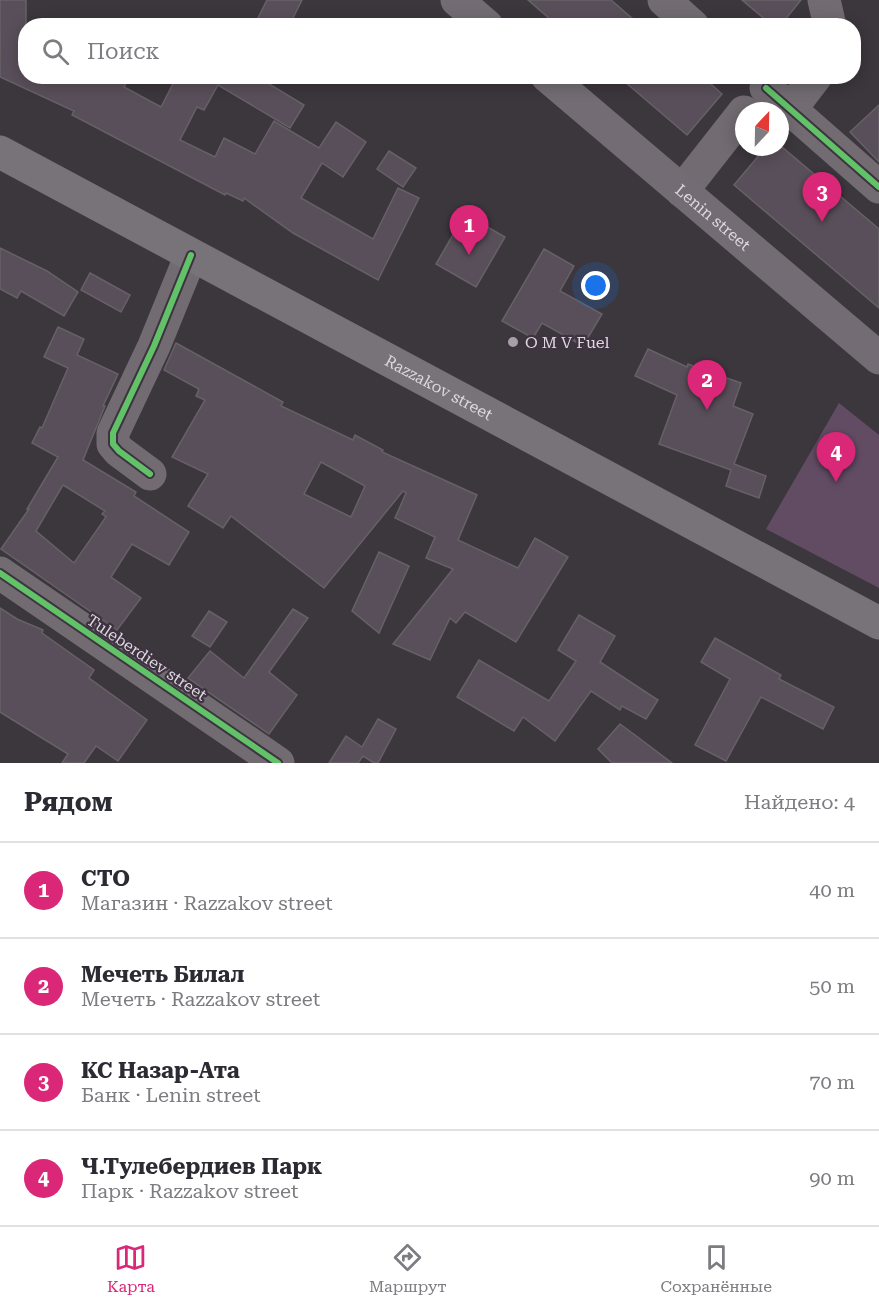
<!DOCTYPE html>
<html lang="ru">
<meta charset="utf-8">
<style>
body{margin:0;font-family:"Roboto Serif",serif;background:#f7f7f7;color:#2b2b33}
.compass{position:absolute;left:735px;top:102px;width:54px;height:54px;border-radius:50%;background:#fff;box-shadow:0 3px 15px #0003;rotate:22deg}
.you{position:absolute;left:596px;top:286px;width:21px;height:21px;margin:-15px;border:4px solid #fff;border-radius:50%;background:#1a73e8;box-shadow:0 0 0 9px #1a73e833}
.badge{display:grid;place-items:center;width:39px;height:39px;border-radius:50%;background:#db2777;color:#fff;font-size:20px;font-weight:700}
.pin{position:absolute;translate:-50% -50px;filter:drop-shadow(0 2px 3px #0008)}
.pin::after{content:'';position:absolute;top:32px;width:21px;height:18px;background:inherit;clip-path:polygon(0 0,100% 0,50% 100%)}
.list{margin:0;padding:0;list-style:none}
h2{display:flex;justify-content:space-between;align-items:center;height:78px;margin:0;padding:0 24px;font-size:26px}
h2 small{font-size:20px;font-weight:400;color:#7c7c81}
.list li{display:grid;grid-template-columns:39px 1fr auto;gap:18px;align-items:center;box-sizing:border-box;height:96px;padding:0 24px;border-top:2px solid #e1e1e2}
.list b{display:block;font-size:22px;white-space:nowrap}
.list p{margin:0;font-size:20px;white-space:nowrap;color:#7c7c81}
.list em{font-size:20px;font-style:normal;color:#7c7c81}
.icon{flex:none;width:33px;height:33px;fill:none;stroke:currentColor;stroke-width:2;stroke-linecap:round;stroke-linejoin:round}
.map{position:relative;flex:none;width:879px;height:763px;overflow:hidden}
.search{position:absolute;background:#fff;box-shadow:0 3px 15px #0003;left:18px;right:18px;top:18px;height:66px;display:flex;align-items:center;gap:15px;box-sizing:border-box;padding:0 21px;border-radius:24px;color:#7c7c81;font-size:22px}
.sheet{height:462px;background:#fff}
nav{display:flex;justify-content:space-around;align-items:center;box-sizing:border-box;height:84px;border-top:2px solid #e1e1e2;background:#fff;font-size:16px;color:#7c7c81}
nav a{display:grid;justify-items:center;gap:3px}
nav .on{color:#db2777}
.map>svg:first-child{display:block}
.green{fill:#624c64}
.building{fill:#594f5a;stroke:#666167;stroke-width:1.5;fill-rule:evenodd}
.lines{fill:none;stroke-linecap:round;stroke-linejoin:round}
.minor{stroke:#726c72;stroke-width:33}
.major{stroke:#736c74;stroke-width:33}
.highway{stroke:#787279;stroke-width:33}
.cycleway-casing{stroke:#3e3340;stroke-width:10}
.cycleway{stroke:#61c268;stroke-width:6}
.poi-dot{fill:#a69fa6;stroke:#3e3340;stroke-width:2}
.labels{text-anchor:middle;stroke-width:4.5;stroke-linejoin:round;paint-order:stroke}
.street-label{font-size:16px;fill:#dfd7df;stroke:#3e3340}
.poi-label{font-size:16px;fill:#dfd7df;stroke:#3e3340;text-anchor:start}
</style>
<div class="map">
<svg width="879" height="763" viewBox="0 0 879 763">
<rect width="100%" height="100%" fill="#3c363d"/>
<polygon class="green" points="839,403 879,435 879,588 766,529"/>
<g class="building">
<polygon points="0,0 26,0 26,76 130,76 124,87 161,107 177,76 256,76 304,105 290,128 218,85 204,110 197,107 180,140 215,157 224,138 255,154 274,121 319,148 336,122 366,142 343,177 322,163 301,198 373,239 398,188 419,198 378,280 293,233 244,198 243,201 226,193 225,195 72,115 74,111 0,77"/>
<polygon points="267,0 302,0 289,26 254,26"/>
<polygon points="528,0 611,0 641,26 558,26"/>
<polygon points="742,0 801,0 780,26 773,26"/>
<polygon points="618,76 702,76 722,94 687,135"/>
<polygon points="879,105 879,162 850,132"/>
<polygon points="766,147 782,147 879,229 879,308 734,185"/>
<polygon points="389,151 416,168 403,187 377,169"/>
<polygon points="465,214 505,237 476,287 436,264"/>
<polygon points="0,248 47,271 78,292 64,316 21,291 17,298 0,289"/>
<polygon points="544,249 574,266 560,291 602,314 583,346 542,323 533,338 502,321"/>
<polygon points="90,273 130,295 121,312 81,290"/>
<path d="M58,327L84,339L77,355L118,374L103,406H105L83,460L136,492L134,496L189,532L169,565L132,544L111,577L141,598L117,630L1,549L29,509H27L58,457L32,443L40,427L42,428L68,368L44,357ZM63,485L105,511L102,514L106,517L74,563L36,531Z"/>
<path d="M176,343L283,402L281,406L353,440L355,435L383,450L382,452L477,495L458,540L518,568L535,538L568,557L516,642L465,612L456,623L450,618L430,660L393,644L453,569L426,558L435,537L395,518L406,493L403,491L324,588L231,516L223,528L188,506L208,474L172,457L205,400L196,396L199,389L164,370ZM321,462L365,486L351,517L304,494Z"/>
<polygon points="648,349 687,367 688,364 741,383 733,406 753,414 734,464 766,476 759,498 726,486 731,470 659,444 677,395 635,376"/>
<polygon points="379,552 409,566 379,633 352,611"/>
<polygon points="0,608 17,619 43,630 42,633 94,670 89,678 147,720 118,761 96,746 84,763 62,763 68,754 0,712"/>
<polygon points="293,609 308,618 269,672 297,695 269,734 188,678 210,651 244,678"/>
<polygon points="209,611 227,622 210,647 192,636"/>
<polygon points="579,615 615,636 600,662 658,700 646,719 622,706 620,710 591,691 555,741 523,717 514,731 457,697 479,660 549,701 576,661 558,650"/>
<polygon points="715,638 781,675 779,679 834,707 823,729 761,697 726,761 695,745 730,679 701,662"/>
<polygon points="378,719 396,729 378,763 374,763 363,756 358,763 329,763 346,736 362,747"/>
<polygon points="620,724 635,735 672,763 612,763 598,749"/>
</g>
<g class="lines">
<g class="minor">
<polyline points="664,0 693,26"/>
<polyline points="824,0 830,26"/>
<polyline points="766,88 879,187"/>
<polyline points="790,110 816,76"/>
<polyline points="682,191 744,112"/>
<polyline points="150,474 119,451 113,444 113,433 154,346 191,255"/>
<polyline points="0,573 278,763"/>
</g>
<g class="major">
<polyline points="457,0 487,26"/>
<path id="s1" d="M547,76L879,358"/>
</g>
<path class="highway" id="s2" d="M0,152L879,623"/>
<g class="cycleway-casing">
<g id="cycleway">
<polyline points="766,88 879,187"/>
<polyline points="150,474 119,451 113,444 113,433 154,346 191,255"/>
<polyline points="0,573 278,763"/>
</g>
</g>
<use href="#cycleway" class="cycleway"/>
</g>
<circle class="poi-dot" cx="513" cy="342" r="6"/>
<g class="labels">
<g class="street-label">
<text dy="6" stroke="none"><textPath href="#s1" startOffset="218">Lenin street</textPath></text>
<text dy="6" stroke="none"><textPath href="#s2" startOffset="498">Razzakov street</textPath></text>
<text transform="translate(147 657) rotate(34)" y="6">Tuleberdiev street</text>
</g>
<g class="poi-label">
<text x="525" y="348">O M V Fuel</text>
</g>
</g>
</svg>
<svg class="compass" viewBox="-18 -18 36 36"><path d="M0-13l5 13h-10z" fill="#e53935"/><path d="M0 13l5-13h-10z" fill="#7c7c81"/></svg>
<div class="you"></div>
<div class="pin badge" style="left:469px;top:255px">1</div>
<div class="pin badge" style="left:707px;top:410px">2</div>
<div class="pin badge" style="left:822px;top:222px">3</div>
<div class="pin badge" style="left:836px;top:482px">4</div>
<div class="search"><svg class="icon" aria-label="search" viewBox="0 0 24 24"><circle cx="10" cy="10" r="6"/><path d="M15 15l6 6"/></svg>Поиск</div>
</div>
<section class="sheet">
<h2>Рядом<small>Найдено: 4</small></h2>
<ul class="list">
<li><span class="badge">1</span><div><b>СТО</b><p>Магазин · Razzakov street</p></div><em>40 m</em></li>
<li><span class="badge">2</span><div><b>Мечеть Билал</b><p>Мечеть · Razzakov street</p></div><em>50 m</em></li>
<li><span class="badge">3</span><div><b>КС Назар-Ата</b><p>Банк · Lenin street</p></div><em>70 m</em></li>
<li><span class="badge">4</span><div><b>Ч.Тулебердиев Парк</b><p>Парк · Razzakov street</p></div><em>90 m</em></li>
</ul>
</section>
<nav>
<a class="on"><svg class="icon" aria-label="map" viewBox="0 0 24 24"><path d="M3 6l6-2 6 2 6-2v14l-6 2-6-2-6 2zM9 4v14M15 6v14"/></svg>Карта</a>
<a><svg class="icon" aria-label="directions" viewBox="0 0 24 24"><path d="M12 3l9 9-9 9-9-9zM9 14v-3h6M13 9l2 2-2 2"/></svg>Маршрут</a>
<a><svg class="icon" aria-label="saved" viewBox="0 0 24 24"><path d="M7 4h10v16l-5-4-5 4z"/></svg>Сохранённые</a>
</nav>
